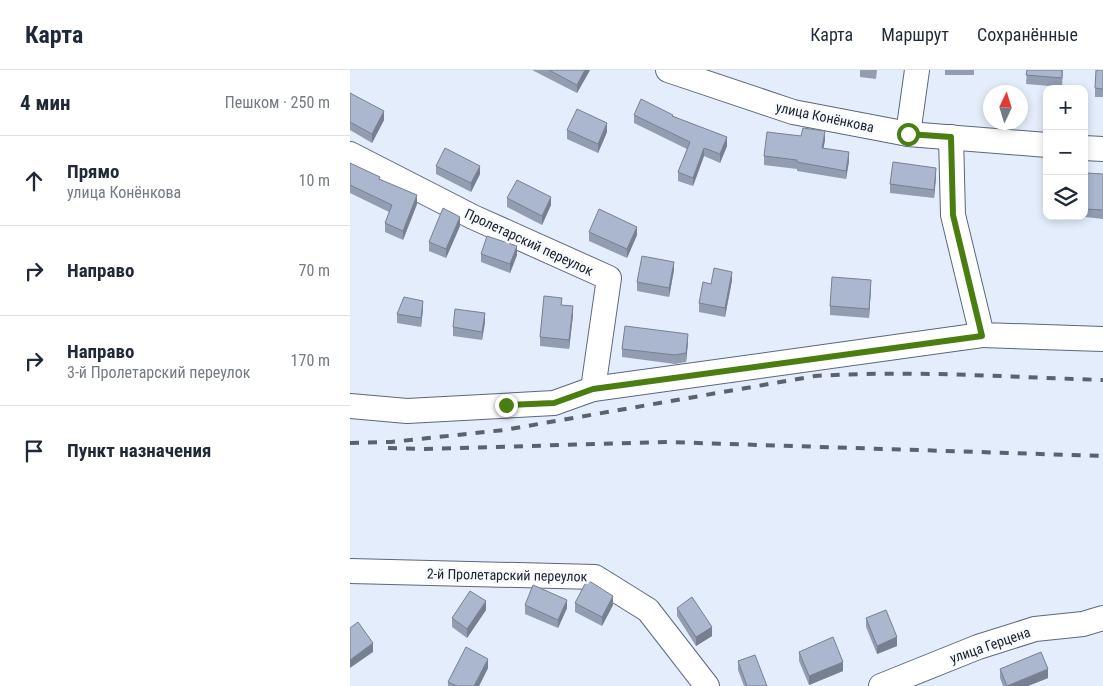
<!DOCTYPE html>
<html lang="ru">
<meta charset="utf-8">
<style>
body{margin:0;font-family:"Roboto Condensed",sans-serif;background:#f6f6f7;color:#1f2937}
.controls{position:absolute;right:15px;top:15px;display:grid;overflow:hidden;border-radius:10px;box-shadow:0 2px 8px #0003}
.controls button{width:45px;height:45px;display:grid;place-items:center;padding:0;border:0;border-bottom:1px solid #e0e1e3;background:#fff;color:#1f2937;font:25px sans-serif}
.compass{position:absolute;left:633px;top:15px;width:45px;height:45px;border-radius:50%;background:#fff;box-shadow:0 2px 8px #0003;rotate:4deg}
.stop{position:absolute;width:15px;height:15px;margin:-11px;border:4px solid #4a7e10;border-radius:50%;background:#fff}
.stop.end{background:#4a7e10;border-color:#fff;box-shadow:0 1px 5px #0008}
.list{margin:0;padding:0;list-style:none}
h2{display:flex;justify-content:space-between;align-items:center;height:65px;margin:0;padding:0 20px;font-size:21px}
h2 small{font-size:16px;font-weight:400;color:#747a83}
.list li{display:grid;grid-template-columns:32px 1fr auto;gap:15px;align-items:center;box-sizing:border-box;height:90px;padding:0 20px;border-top:1px solid #e0e1e3}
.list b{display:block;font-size:19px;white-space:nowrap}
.list p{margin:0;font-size:16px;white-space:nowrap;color:#747a83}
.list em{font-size:16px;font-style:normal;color:#747a83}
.icon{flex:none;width:28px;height:28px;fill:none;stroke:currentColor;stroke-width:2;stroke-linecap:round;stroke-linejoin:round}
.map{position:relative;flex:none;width:753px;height:616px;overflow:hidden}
header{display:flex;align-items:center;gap:30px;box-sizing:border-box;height:70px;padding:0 25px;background:#fff;border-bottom:1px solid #e0e1e3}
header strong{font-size:24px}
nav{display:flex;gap:28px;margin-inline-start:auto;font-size:18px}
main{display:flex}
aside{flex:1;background:#fff}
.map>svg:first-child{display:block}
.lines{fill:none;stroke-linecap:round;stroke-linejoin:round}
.minor-casing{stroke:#5b677c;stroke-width:26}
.minor{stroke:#fff;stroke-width:24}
.rail{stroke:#5b626c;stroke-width:4;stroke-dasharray:9 9;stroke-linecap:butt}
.wall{fill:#929db2}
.shaded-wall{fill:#778091}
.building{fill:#aab7cf;stroke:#778091}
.route{stroke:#4a7e10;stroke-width:6}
.labels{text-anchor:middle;stroke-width:5;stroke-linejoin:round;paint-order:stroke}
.street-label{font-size:14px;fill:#1b2029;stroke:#f7faff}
</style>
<header>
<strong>Карта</strong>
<nav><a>Карта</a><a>Маршрут</a><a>Сохранённые</a></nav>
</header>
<main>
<aside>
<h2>4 мин<small>Пешком · 250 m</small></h2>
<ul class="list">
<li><svg class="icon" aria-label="ahead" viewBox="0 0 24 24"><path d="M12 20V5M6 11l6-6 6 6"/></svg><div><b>Прямо</b><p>улица Конёнкова</p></div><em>10 m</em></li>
<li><svg class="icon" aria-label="right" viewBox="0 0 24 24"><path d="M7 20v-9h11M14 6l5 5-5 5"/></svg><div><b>Направо</b></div><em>70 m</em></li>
<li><svg class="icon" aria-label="right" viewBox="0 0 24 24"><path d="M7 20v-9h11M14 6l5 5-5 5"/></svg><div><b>Направо</b><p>3-й Пролетарский переулок</p></div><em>170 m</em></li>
<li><svg class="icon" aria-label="arrive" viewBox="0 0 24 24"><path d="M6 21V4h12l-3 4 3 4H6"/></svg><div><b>Пункт назначения</b></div></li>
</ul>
</aside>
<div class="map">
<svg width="753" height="616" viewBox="0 0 753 616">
<rect width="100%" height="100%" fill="#e4edfb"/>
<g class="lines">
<g class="minor-casing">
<g id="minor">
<polyline points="318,0 443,42 558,64 697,75"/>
<polyline points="558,64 567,0"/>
<polyline points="601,67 603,145 632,265 753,269"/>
<polyline points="734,78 753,79"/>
<polyline points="0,84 123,147 259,208 243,319"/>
<polyline points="0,336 57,341 204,333 243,319 632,265"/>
<polyline points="0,501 245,507 298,540 357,616"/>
<polyline points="531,616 628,577 685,559 733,554 753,548"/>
</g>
</g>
<use href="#minor" class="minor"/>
<g class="rail">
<path d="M0,373L41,372L154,360L465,306C561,300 657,307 753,310"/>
<polyline points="38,378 74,379 317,372 753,386"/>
</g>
</g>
<g class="wall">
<polygon points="182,0 240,0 227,23"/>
<polygon points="510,0 527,0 526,9 510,7"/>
<rect x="595" y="0" width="29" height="5"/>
<polygon points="677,0 713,0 712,17 676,14"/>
<polygon points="753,0 753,27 745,27 745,18"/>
<polygon points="0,23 34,50 22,73 0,60"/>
<polygon points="284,45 323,46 377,76 370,93 354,86 343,116 328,111 328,102 337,79 284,53"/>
<polygon points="217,60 257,62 248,83 217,69"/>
<polygon points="475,70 473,78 499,91 496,109 447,101 447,99 414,95 414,86"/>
<polygon points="0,93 30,109 67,134 53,170 35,162 35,153 39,142 0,123"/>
<polygon points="86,96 130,104 121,122 86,104"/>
<polygon points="753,104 753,149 735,147 735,139"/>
<polygon points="586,107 584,128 540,123 540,114"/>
<polygon points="157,128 201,135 192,155 157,137"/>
<polygon points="110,156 96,188 79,181 79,172"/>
<polygon points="239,162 287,165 277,188 239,171"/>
<polygon points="131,184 167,185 160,203 131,192"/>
<polygon points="324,200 319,227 287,221 287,212"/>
<polygon points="382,210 375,247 349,242 349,233"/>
<polygon points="521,218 519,248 480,245 480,236"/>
<polygon points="212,235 223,245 219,279 190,276 190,267"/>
<polygon points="73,239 71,257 47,253 47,244"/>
<polygon points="135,252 132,270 103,266 103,257"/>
<polygon points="338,272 336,292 325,294 272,287 272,279"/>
<polygon points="225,533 263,535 252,556 225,542"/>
<polygon points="175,535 217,538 208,558 175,544"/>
<polygon points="327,538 362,566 346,576 327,546"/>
<polygon points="136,540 117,568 102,557 102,548"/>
<polygon points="516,548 547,576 527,584 516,557"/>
<polygon points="449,582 493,601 459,615 449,591"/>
<polygon points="388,591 417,616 394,616 388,600"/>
<polygon points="138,598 129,616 98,616 98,612"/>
<polygon points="650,599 698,608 678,616 653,616 650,608"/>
</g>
<g class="shaded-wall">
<polygon points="235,0 240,0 227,23 227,15"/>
<polygon points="34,41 34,50 22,73 22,64"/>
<polygon points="257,53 257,62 248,83 248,74"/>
<polygon points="475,61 475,70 472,87 472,78"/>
<polygon points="377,67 377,76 370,93 370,84"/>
<polygon points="354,78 354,86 343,116 343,108"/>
<polygon points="499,82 499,91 496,109 496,101"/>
<polygon points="130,96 130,104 121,122 121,113"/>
<polygon points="586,98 586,107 584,128 584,120"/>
<polygon points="67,125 67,134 53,170 53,161"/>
<polygon points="201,127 201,135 192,155 192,146"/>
<polygon points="110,147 110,156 96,188 96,179"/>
<polygon points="287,157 287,165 277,188 277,179"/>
<polygon points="167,176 167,185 160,203 160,194"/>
<polygon points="324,192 324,200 319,227 319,218"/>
<polygon points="382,202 382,210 375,247 375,238"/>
<polygon points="521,210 521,218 519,248 519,239"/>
<polygon points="73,231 73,239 71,257 71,248"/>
<polygon points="223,236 223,245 219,279 219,270"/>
<polygon points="135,243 135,252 132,270 132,262"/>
<polygon points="338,264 338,272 336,292 336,283"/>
<polygon points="263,526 263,535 252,556 252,547"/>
<polygon points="217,530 217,538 208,558 208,550"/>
<polygon points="136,531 136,540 117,568 117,559"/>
<polygon points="362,557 362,566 346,576 346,567"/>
<polygon points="547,567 547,576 527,584 527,576"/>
<polygon points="23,573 23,582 0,598 0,590"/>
<polygon points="138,589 138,598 129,616 124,616"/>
<polygon points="493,592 493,601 459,615 459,606"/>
<polygon points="698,599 698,608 678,616 657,616"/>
</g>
<g class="building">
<polygon points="199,0 235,0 227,15"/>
<polygon points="677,0 712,0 712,8 676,5"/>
<polygon points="746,0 753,0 753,19 745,18"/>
<polygon points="0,23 34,41 22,64 0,52"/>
<polygon points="291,29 323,45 322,46 377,67 370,84 354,78 343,108 328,102 340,72 284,45"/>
<polygon points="227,39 257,53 248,74 217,60"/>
<polygon points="453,58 475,61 472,78 499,82 496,101 447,92 447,90 414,86 417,62 451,66"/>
<polygon points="95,78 130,96 121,113 86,96"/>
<polygon points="543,92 586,98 584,120 540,114"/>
<polygon points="0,93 30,107 29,109 67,125 53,161 35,153 42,135 0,115"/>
<polygon points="737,103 753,104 753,140 735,139"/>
<polygon points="167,110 201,127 192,146 157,128"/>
<polygon points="93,138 110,147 96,179 79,172"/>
<polygon points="249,139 287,157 277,179 239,162"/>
<polygon points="137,166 167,176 160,194 131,184"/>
<polygon points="292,186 324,192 319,218 287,212"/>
<polygon points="364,198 382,202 375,238 349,233 353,212 361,214"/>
<polygon points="482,207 521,210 519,239 480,236"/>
<polygon points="194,226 212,228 211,235 223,236 219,270 190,267"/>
<polygon points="54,227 73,231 71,248 47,244"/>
<polygon points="105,239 135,243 132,262 103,257"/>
<polygon points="275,256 338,264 336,283 325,285 272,279"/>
<polygon points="236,512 241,512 263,526 252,547 225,533"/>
<polygon points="183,515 217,530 208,550 175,535"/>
<polygon points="120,521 136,531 117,559 102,548"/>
<polygon points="342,527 362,557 346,567 327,538"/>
<polygon points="536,540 547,567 527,576 516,548"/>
<polygon points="8,552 23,573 0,590 0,558"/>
<polygon points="483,567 493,592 459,606 449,582"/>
<polygon points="116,577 138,589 124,616 107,616 98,612"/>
<polygon points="691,582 698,599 657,616 650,599"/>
<polygon points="405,585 417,616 397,616 388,591"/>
</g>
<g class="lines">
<polyline class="route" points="156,335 204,333 243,319 632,266 603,145 601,67 558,64"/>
</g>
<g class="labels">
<g class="street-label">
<text transform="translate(475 47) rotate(12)" y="5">улица Конёнкова</text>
<text transform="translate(179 172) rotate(25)" y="5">Пролетарский переулок</text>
<text transform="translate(157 505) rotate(1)" y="5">2-й Пролетарский переулок</text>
<text transform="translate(640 575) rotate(-19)" y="5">улица Герцена</text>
</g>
</g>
</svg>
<div class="controls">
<button>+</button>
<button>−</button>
<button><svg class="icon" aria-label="layers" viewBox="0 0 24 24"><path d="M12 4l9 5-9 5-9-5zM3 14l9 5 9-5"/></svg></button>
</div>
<svg class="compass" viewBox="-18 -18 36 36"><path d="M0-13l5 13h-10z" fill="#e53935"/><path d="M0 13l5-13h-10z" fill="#747a83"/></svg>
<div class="stop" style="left:558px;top:64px"></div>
<div class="stop end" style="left:156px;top:335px"></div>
</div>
</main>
